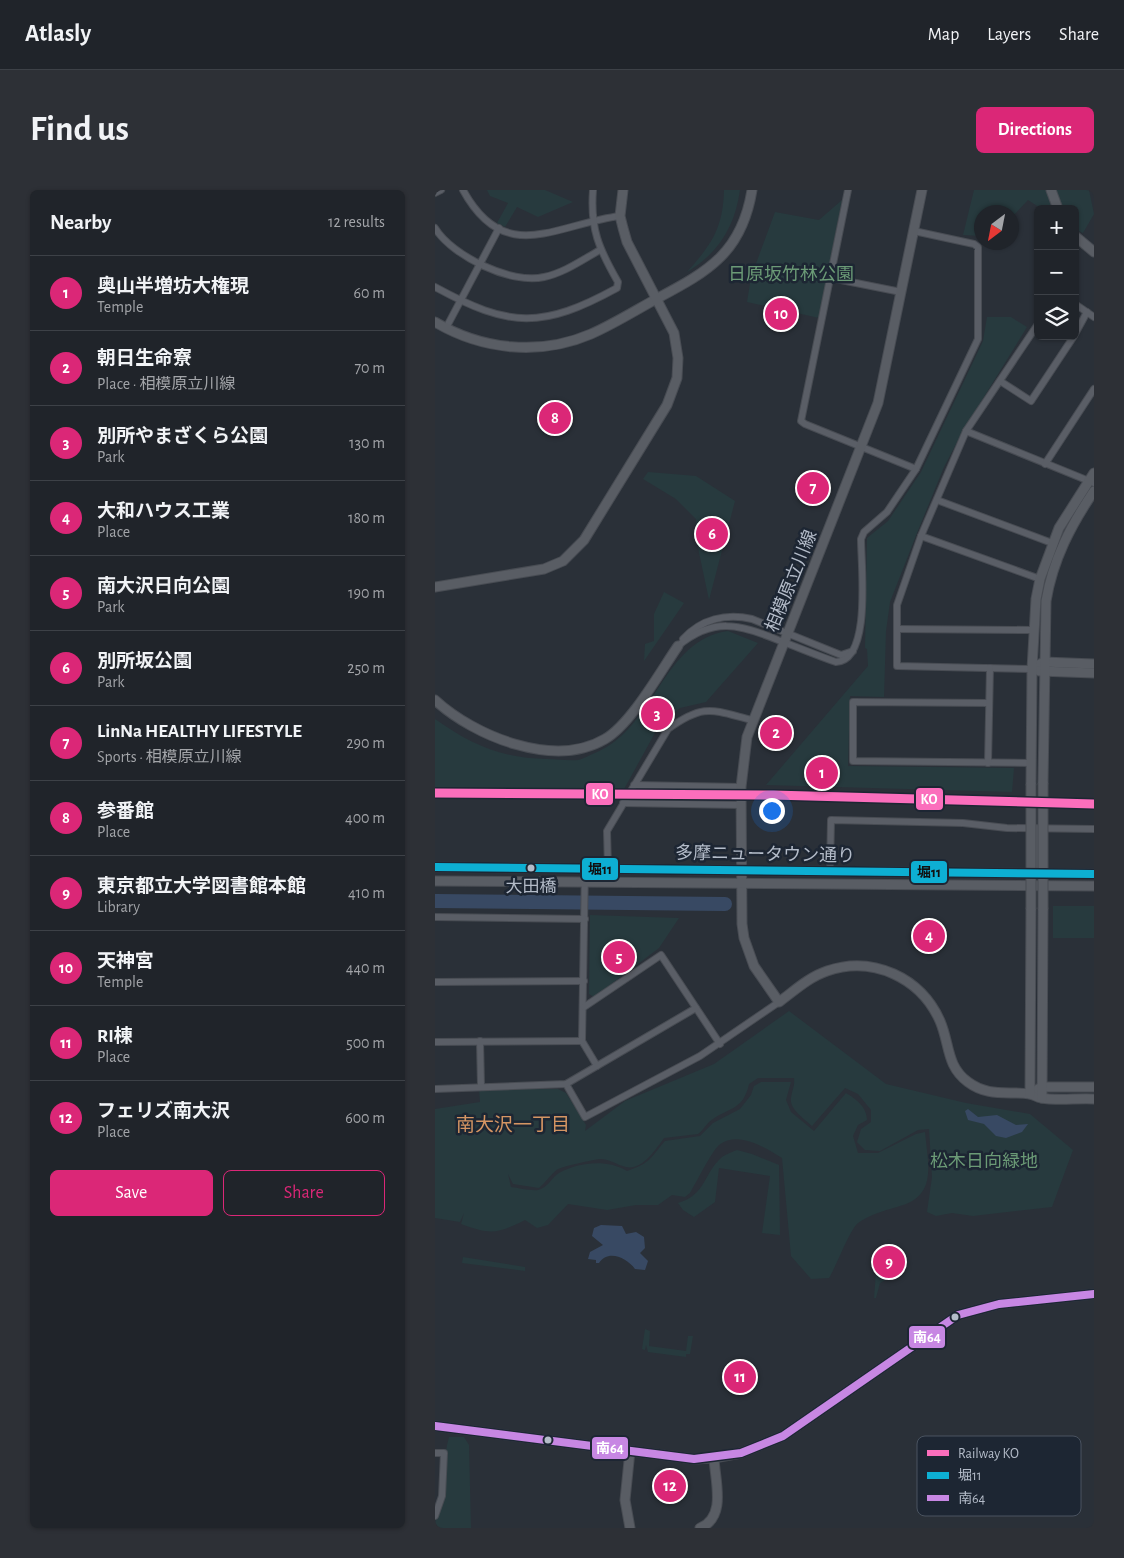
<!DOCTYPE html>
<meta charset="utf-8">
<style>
body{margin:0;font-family:"Alegreya Sans","Noto Sans JP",sans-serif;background:#2d3036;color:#f1f3f6}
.controls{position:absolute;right:15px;top:15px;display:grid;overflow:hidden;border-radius:8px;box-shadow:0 1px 4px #0004}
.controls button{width:45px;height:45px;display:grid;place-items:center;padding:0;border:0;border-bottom:1px solid #3d4147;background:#20242a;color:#f1f3f6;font:25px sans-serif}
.compass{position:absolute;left:539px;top:15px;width:45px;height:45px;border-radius:50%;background:#20242a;box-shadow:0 1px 4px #0004;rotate:212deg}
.you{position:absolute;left:336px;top:620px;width:18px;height:18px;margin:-12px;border:4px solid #fff;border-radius:50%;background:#1a73e8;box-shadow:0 0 0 8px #1a73e833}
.badge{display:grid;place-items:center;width:32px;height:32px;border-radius:50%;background:#db2777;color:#fff;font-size:16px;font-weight:700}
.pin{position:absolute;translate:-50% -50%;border:2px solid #fff;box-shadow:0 1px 5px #0006}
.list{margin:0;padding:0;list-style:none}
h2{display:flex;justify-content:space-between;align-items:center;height:65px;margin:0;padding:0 20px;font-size:21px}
h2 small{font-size:16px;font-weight:400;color:#a2a4a8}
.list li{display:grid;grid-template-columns:32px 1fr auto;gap:15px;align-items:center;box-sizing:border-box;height:75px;padding:0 20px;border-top:1px solid #3d4147}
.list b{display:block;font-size:19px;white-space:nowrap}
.list p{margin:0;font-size:16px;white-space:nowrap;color:#a2a4a8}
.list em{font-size:16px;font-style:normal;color:#a2a4a8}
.actions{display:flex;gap:10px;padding:15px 20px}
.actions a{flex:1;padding:11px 0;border:1px solid #db2777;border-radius:8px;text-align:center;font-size:18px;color:#db2777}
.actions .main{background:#db2777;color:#fff}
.icon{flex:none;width:28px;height:28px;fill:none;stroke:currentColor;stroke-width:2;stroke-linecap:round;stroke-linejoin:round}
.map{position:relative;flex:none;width:659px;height:1338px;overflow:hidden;border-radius:8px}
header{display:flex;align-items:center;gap:30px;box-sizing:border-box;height:70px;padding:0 25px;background:#20242a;border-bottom:1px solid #3d4147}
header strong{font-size:24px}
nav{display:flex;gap:28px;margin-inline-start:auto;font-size:18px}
.intro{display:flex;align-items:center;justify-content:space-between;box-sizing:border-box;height:120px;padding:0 30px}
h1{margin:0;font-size:35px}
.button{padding:12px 22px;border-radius:8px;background:#db2777;color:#fff;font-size:18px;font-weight:700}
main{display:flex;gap:30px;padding:0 30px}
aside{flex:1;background:#20242a;border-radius:8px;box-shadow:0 1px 4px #0004}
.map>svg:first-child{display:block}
.green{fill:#273a3e}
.water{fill:#384963}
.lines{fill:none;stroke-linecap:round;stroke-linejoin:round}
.river{stroke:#384963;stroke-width:14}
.street-casing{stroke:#484c53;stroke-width:8}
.secondary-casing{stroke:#484c53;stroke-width:11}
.street{stroke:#5a5e66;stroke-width:6}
.secondary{stroke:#595d64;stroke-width:9}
.secondary-bridge-casing{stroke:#484c53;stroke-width:11;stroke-linecap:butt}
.secondary-bridge{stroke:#595d64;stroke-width:9}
.bus-1-casing{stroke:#1d2633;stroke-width:11}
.bus-2-casing{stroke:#1d2633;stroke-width:11}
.bus-1{stroke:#0dafd3;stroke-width:8}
.bus-2{stroke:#c787e3;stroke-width:8}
.rail-1-casing{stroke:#1d2633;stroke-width:12}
.rail-1{stroke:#fb6ebc;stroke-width:9}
.bus-dot{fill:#b4bcc9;stroke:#1d2633;stroke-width:2}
.labels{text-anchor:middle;stroke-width:5;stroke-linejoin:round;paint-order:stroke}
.bus-label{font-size:17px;fill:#b4bcc9;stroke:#1d2633}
.park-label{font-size:18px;fill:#6b9a76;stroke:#1d2633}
.street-label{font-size:18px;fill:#b4bcc9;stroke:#1d2633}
.neighbourhood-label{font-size:19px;fill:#d59563;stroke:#1d2633}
.key{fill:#1d2633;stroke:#4a5360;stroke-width:1}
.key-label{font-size:14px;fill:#b4bcc9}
.line-badge{stroke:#1d2633;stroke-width:2}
.badge-label{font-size:14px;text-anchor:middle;font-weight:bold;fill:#fff}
.pale-badge-label{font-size:14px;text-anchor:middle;font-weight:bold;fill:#111}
</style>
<header>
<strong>Atlasly</strong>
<nav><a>Map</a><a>Layers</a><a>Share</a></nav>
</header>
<div class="intro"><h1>Find us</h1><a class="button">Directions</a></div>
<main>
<aside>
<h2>Nearby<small>12 results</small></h2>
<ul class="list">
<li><span class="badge">1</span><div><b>奥山半増坊大権現</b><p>Temple</p></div><em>60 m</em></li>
<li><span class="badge">2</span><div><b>朝日生命寮</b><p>Place · 相模原立川線</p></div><em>70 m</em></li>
<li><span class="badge">3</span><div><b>別所やまざくら公園</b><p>Park</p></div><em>130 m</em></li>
<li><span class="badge">4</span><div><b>大和ハウス工業</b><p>Place</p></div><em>180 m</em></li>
<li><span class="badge">5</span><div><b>南大沢日向公園</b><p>Park</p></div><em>190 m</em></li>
<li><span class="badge">6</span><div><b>別所坂公園</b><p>Park</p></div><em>250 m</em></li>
<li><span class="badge">7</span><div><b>LinNa HEALTHY LIFESTYLE</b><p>Sports · 相模原立川線</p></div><em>290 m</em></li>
<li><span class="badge">8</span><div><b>参番館</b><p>Place</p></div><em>400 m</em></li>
<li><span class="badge">9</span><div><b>東京都立大学図書館本館</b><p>Library</p></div><em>410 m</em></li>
<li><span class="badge">10</span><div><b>天神宮</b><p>Temple</p></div><em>440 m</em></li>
<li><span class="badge">11</span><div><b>RI棟</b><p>Place</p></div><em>500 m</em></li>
<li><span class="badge">12</span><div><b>フェリズ南大沢</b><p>Place</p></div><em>600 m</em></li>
</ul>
<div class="actions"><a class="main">Save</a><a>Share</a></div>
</aside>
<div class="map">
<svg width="659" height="1338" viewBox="0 0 659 1338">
<rect width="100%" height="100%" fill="#2a3038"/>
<g class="green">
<polygon points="52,0 110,0 138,12 103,27 82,17 70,37 62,33 73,13 55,6"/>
<path d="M289,0H305C300,36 284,63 252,82C277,54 288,38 289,0Z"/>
<polygon points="539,0 654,0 659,24 648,43 640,39 640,19 607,19 593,10 577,27 576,22 546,22 546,46 528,45"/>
<polygon points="407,10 384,128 312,112 316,87 340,22 384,30"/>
<polygon points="552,127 576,127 592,137 528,241 509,277 482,343 455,412 451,441 449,507 415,506 413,576 579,578 577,602 331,595 433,476 432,459 430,458 432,348 453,331 486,282 548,151"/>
<polygon points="213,282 261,286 300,311 274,410 263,358 261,329 241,309 208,289"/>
<polygon points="229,402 249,413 209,471 210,454 219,451 219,424"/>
<path d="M293,441L323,453L271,512L245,518L226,532L188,601L0,597V529C37,555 66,568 112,569C122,569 133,571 143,570C148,569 155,565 160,563C221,538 227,450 293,441Z"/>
<rect x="618" y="716" width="41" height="32"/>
<polygon points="155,725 244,728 224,758 159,807 154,804"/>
<path d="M354,821L451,894L531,913L595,924L638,960L617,1017L538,1026L517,1023L501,1026L492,1022L497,987L494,939L483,940L445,961L430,960L422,952L426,939L436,932V920L423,904L410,898L377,936C370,929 354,919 356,908C357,900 360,896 359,888H323L314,894C308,922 292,917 274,932C270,936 267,941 263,944L229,948C221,959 207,981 191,977C182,975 175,969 165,969C157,970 130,976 123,979C118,982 110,993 104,998L78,994L73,984L76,997C84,998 96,1001 103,1000C113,998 117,987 124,983C144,972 172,969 192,981C216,973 215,968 230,951L265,946L278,933L305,919L316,905L319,896L326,892H356L351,910L356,922L379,941L411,903C421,909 432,917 432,930L423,935L418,946L423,963H443L481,944L490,942C493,975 503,1007 462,1017C448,1021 434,1025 423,1033C415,1039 401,1077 394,1088L376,1089L356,1066L347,968C330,958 304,940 284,955C277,961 261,993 255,1003L250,1007L237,1005L223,1015H201L172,1020L133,1014L113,1035L102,1038L90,1030C62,1044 56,1045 26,1034L29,1023L25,1032L0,1028V919L45,912L44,899H123L131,903L151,935L150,941L190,911L279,874Z"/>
<path d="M302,960L317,964L344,975L345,1045L327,1043L335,986L284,978L280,1012L259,1027L248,1020L243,1013C271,1005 268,984 287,967C291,964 297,962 302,960Z"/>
<polygon points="28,1067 90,1077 90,1081 27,1073"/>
<polygon points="441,1082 457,1083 456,1087 445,1093 441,1108 439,1108"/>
<polygon points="210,1139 215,1141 214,1156 251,1161 253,1146 258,1146 255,1164 251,1164 251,1167 213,1162 211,1155 210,1160 207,1159"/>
<path d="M14,1247H29L34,1255L36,1338H0C0,1326 5,1318 7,1307C11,1287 8,1267 14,1247Z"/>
</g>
<g class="water">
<polygon points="533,919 543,927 562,925 581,935 593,934 587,942 571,948 561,946 549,934 533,930 530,921"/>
<path d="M166,1035L187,1036L191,1044L201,1042L209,1047L210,1058L205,1063L213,1071L210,1080L200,1079C192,1068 173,1059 164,1073H161V1070L153,1069L155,1062L168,1055L157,1046L159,1038Z"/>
</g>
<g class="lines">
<polyline class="river" points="0,711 290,714"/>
<g class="street-casing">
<g id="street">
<path d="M28,0C70,77 121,34 185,26"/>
<polyline points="413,0 366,231 370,234 481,279"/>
<polyline points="0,3 6,0"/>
<path d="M0,38C17,66 77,95 109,87C129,83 147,70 165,60"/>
<polyline points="396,88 466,102"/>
<path d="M0,97C75,138 107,139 182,98L183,92C164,59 155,39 158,0"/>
<polyline points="640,114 659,127"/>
<polyline points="11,138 64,38"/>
<polyline points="640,144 652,122"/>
<polyline points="565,191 596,211 639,146"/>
<polyline points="531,241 659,293"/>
<polyline points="610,274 659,199"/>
<polyline points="502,310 617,353"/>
<polyline points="486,346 605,389"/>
<polyline points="462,439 598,440"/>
<path d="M248,449C266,429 291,423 317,429L406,465L418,461"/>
<path d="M243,456C278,427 304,434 343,450C362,457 381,465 401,472C437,471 426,375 426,349L429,342L452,322L481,279L543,149V57L539,54L479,41"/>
<polyline points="597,479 462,476 462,415 486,346 531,241 603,134"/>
<polyline points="554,513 418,512 418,571 596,573"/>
<polyline points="553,573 555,478"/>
<polyline points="199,595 306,597"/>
<polyline points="188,613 306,615"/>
<polyline points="150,678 147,851 162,876"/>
<path d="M173,678L172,641L233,539C269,513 277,520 317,530"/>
<polyline points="395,681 396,630 528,633 572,638 659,639"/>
<polyline points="601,683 601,638"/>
<polyline points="0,727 150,729"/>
<polyline points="0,792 149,791"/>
<polyline points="149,817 226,765 285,854"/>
<polyline points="45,851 46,896"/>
<polyline points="0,852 147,851"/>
<polyline points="131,894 150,927 265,866 344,812"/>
<polyline points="0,899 131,894 261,818"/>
<polyline points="0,1263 9,1263 7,1306 0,1326"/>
</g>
</g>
<g class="secondary-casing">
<g id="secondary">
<path d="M487,0L443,213L312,547L306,597L307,734L309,748L319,776L344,812C359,801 374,787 392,781C438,765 486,788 505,831C515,854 511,876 533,892C553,907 572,901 595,904C599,905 602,907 606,908C622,911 642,908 659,909"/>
<polyline points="616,0 623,19"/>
<polyline points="640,46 659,62"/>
<path d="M0,132C47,160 105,166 156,144C179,134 201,120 223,108C274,81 307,62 317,0"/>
<polyline points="0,397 109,379 128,371 149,350 232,215 242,188 243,168 239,143 192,52 188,38 185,26 188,0"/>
<polyline points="603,475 609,472 659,474"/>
<polyline points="604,481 659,483"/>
<path d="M0,510C39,546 119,579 170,549C196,534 225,482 243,456"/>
<path d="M608,593L611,411C618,369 636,335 659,301"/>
<polyline points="596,594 597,479 601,409 605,389 624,338 659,283"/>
<polyline points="0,677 659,684"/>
<polyline points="0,691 659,696"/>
<polyline points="603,899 607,897 659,897"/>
<polyline points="595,904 596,719"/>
<polyline points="607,908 608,719"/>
<polyline points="0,1236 259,1269 279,1268 306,1263 348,1246 523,1125 564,1114 659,1104"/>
<polyline points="195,1261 190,1310 195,1338"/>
<path d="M265,1338C292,1327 280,1291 279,1268"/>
</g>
</g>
<use href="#street" class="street"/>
<use href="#secondary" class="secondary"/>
<g class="secondary-bridge-casing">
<g id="secondary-bridge">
<polyline points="596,719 596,594"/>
<polyline points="608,719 608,593"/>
</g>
</g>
<use href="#secondary-bridge" class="secondary-bridge"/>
<g class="bus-1-casing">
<polyline id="bus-1" points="0,677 659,684"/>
</g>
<g class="bus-2-casing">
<polyline id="bus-2" points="0,1236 259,1269 306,1263 348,1246 523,1125 564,1114 659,1104"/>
</g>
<use href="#bus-1" class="bus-1"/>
<use href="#bus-2" class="bus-2"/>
<g class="rail-1-casing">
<polyline id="rail-1" points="0,603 338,605 659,614"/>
</g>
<use href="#rail-1" class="rail-1"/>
</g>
<g class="bus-dot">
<circle cx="96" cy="678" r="4.5"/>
<circle cx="520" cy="1127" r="4.5"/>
<circle cx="113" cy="1250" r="4.5"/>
</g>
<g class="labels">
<g class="bus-label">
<text x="96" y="702">大田橋</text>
</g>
<g class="park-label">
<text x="356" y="90">日原坂竹林公園</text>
<text x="549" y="977">松木日向緑地</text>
</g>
<g class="street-label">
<text transform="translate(356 391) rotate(-68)" y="6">相模原立川線</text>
<text transform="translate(330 664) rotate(1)" y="6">多摩ニュータウン通り</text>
</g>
<g class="neighbourhood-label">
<text x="78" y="941">南大沢一丁目</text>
</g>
</g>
<rect x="482" y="1246" width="164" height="80" rx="8" class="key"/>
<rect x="492" y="1260" width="22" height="6" fill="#fb6ebc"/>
<rect x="492" y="1282" width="22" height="7" fill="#0dafd3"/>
<rect x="492" y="1305" width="22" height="6" fill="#c787e3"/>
<g class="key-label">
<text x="523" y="1268">Railway KO</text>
<text x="523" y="1290">堀11</text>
<text x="523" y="1313">南64</text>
</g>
<g class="line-badge">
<rect x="150" y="592" width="29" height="24" rx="5" fill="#fb6ebc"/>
<rect x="480" y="597" width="29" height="24" rx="5" fill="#fb6ebc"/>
<rect x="146" y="667" width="38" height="24" rx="5" fill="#0dafd3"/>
<rect x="475" y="670" width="38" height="24" rx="5" fill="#0dafd3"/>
<rect x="473" y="1135" width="38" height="24" rx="5" fill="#c787e3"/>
<rect x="156" y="1246" width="38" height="24" rx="5" fill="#c787e3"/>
</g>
<g class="badge-label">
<text x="165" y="609">KO</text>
<text x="494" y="614">KO</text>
<text x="492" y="1152">南64</text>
<text x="175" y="1263">南64</text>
</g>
<g class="pale-badge-label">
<text x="165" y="684">堀11</text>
<text x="494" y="687">堀11</text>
</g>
</svg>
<div class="controls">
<button>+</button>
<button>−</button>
<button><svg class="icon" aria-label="layers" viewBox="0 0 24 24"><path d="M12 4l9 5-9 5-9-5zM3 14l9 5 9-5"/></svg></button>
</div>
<svg class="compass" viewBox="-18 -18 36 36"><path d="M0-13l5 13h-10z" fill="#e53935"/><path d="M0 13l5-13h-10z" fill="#a2a4a8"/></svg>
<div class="you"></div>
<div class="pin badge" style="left:387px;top:583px">1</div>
<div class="pin badge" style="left:341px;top:543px">2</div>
<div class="pin badge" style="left:222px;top:524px">3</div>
<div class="pin badge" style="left:494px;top:746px">4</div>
<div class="pin badge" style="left:184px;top:767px">5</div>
<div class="pin badge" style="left:277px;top:344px">6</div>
<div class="pin badge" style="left:378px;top:298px">7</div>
<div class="pin badge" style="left:120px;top:228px">8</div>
<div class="pin badge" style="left:454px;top:1072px">9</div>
<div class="pin badge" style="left:346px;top:124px">10</div>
<div class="pin badge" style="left:305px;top:1187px">11</div>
<div class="pin badge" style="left:235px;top:1296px">12</div>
</div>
</main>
